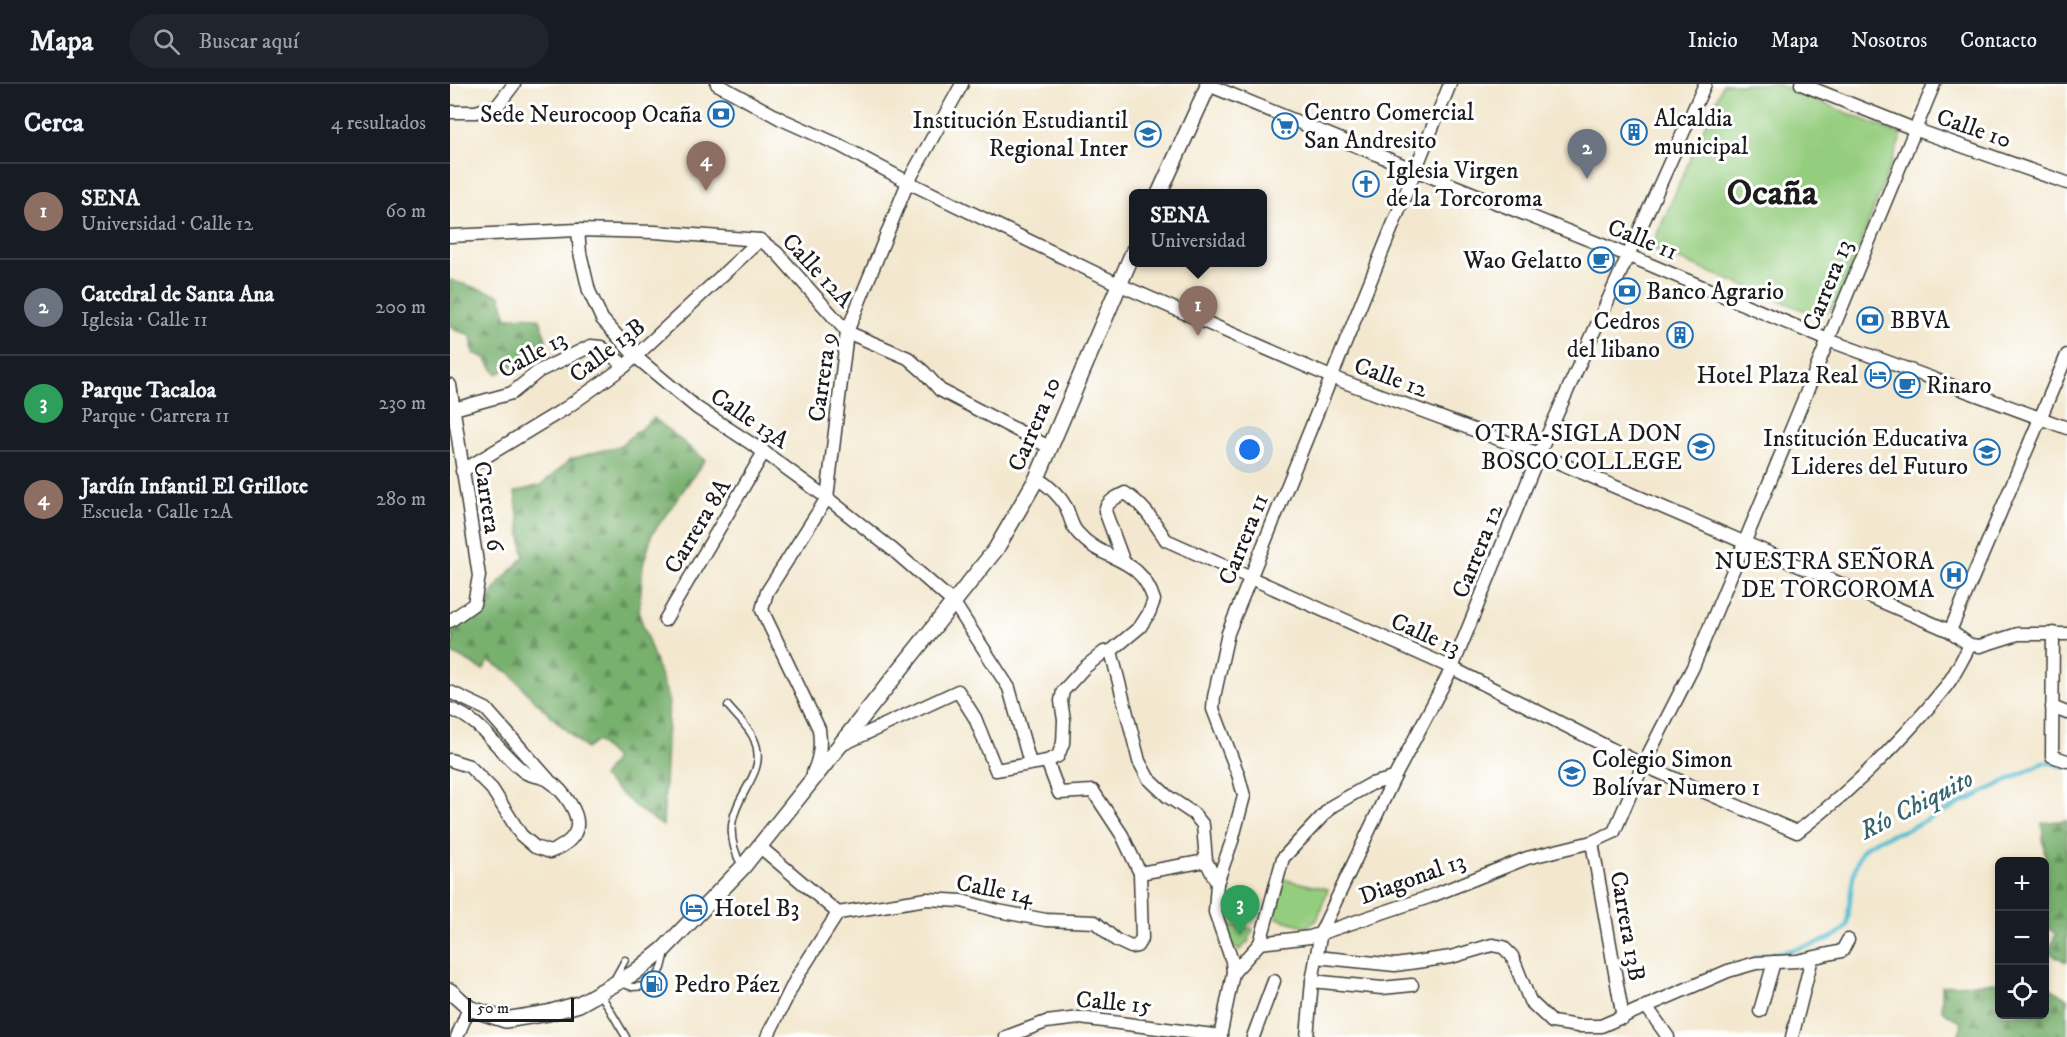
<!DOCTYPE html>
<html lang="es">
<meta charset="utf-8">
<style>
body{margin:0;font-family:"IM FELL DW Pica",serif;background:#20242c;color:#f1f3f6}
.controls{position:absolute;right:18px;bottom:18px;display:grid;overflow:hidden;border-radius:9px;box-shadow:0 3px 9px #0003}
.controls button{width:54px;height:54px;display:grid;place-items:center;padding:0;border:0;border-bottom:2px solid #363941;background:#171b24;color:#f1f3f6;font:30px sans-serif}
.scale{position:absolute;left:18px;bottom:15px;width:106px;box-sizing:border-box;padding-left:6px;border:3px solid #1c1c1c;border-top:0;font-size:16px;line-height:21px;white-space:nowrap;color:#1c1c1c;-webkit-text-stroke:4px #fff;paint-order:stroke}
.you{position:absolute;left:800px;top:366px;width:21px;height:21px;margin:-15px;border:4px solid #fff;border-radius:50%;background:#1a73e8;box-shadow:0 0 0 9px #1a73e833}
.badge{display:grid;place-items:center;width:39px;height:39px;border-radius:50%;background:#1a73e8;color:#fff;font-size:20px;font-weight:700}
.pin{position:absolute;translate:-50% -50px;filter:drop-shadow(0 2px 3px #0008)}
.pin::after{content:'';position:absolute;top:32px;width:21px;height:18px;background:inherit;clip-path:polygon(0 0,100% 0,50% 100%)}
.popup{position:absolute;left:679px;top:105px;width:138px;height:78px;box-sizing:border-box;display:grid;place-content:center;border-radius:9px;background:#171b24;filter:drop-shadow(0 2px 4px #0005);font-size:20px;white-space:nowrap;color:#9ea1a6}
.popup b{font-size:22px;color:#f1f3f6}
.popup::after{content:'';position:absolute;left:50%;top:100%;margin-left:-12px;border:12px solid transparent;border-top-color:#171b24}
.list{margin:0;padding:0;list-style:none}
h2{display:flex;justify-content:space-between;align-items:center;height:78px;margin:0;padding:0 24px;font-size:26px}
h2 small{font-size:20px;font-weight:400;color:#9ea1a6}
.list li{display:grid;grid-template-columns:39px 1fr auto;gap:18px;align-items:center;box-sizing:border-box;height:96px;padding:0 24px;border-top:2px solid #363941}
.list b{display:block;font-size:22px;white-space:nowrap}
.list p{margin:0;font-size:20px;white-space:nowrap;color:#9ea1a6}
.list em{font-size:20px;font-style:normal;color:#9ea1a6}
.icon{flex:none;width:33px;height:33px;fill:none;stroke:currentColor;stroke-width:2;stroke-linecap:round;stroke-linejoin:round}
.map{position:relative;flex:none;width:1617px;height:953px;overflow:hidden}
header{display:flex;align-items:center;gap:36px;box-sizing:border-box;height:84px;padding:0 30px;background:#171b24;border-bottom:2px solid #363941}
header strong{font-size:28px}
nav{display:flex;gap:33px;margin-inline-start:auto;font-size:21px}
.search{width:420px;height:54px;background:#20242c;display:flex;align-items:center;gap:15px;box-sizing:border-box;padding:0 21px;border-radius:33px;color:#9ea1a6;font-size:22px}
main{display:flex}
aside{flex:1;background:#171b24}
.map>svg:first-child{display:block}
.green{fill:#95cd7f;stroke:#58744e;stroke-width:1.5}
.forest{fill:url(#forest-firs);stroke:#4a6645;stroke-width:1.5}
.lines{fill:none;stroke-linecap:round;stroke-linejoin:round}
.stream{stroke:#54bdd1;stroke-width:4.5}
.service-casing{stroke:#3c3b37;stroke-width:9}
.minor-casing{stroke:#3c3b37;stroke-width:15}
.tertiary-casing{stroke:#3c3b37;stroke-width:18}
.service{stroke:#fff;stroke-width:6}
.minor{stroke:#fff;stroke-width:12}
.tertiary{stroke:#fff;stroke-width:15}
.labels{text-anchor:middle;stroke-width:6;stroke-linejoin:round;paint-order:stroke}
.poi-label{font-size:24px;fill:#1c1c1c;stroke:#fff;text-anchor:start}
.street-label{font-size:24px;fill:#1c1c1c;stroke:#fff}
.water-label{font-size:26px;font-style:italic;fill:#35646d;stroke:#fff}
.town-label{font-size:36px;font-weight:bold;fill:#1c1c1c;stroke:#fff}
</style>
<header>
<strong>Mapa</strong>
<div class="search"><svg class="icon" aria-label="search" viewBox="0 0 24 24"><circle cx="10" cy="10" r="6"/><path d="M15 15l6 6"/></svg>Buscar aquí</div>
<nav><a>Inicio</a><a>Mapa</a><a>Nosotros</a><a>Contacto</a></nav>
</header>
<main>
<aside>
<h2>Cerca<small>4 resultados</small></h2>
<ul class="list">
<li><span class="badge" style="background:#8d6e63">1</span><div><b>SENA</b><p>Universidad · Calle 12</p></div><em>60 m</em></li>
<li><span class="badge" style="background:#6b7280">2</span><div><b>Catedral de Santa Ana</b><p>Iglesia · Calle 11</p></div><em>200 m</em></li>
<li><span class="badge" style="background:#2e9e5b">3</span><div><b>Parque Tacaloa</b><p>Parque · Carrera 11</p></div><em>230 m</em></li>
<li><span class="badge" style="background:#8d6e63">4</span><div><b>Jardín Infantil El Grillote</b><p>Escuela · Calle 12A</p></div><em>280 m</em></li>
</ul>
</aside>
<div class="map">
<svg width="1617" height="953" viewBox="0 0 1617 953">
<defs>
<pattern id="forest-firs" width="22" height="20" patternUnits="userSpaceOnUse" patternTransform="scale(1.5)"><rect width="22" height="20" fill="#78b06e"/><path d="M5 1l3.5 6h-7zM16 11l3.5 6h-7z" fill="#628e5a"/></pattern>
</defs>
<rect width="100%" height="100%" fill="#fff"/>
<filter id="ink" filterUnits="userSpaceOnUse"><feTurbulence type="fractalNoise" baseFrequency=".0167" numOctaves="2"/><feDisplacementMap in="SourceGraphic" scale="12" xChannelSelector="R" yChannelSelector="G"/><feConvolveMatrix kernelMatrix="1 2 1 2 8 2 1 2 1" color-interpolation-filters="sRGB"/></filter>
<filter id="wash" filterUnits="userSpaceOnUse"><feTurbulence type="fractalNoise" baseFrequency=".008" numOctaves="4" result="noise"/><feDisplacementMap in="SourceGraphic" scale="24" xChannelSelector="R" yChannelSelector="G"/><feGaussianBlur stdDeviation="1.35" result="paint"/><feColorMatrix in="noise" values="0 0 0 0 0 0 0 0 0 0 0 0 0 0 0 0 0 1.4 0 .05"/><feComposite in="paint" operator="in"/></filter>
<g filter="url(#wash)">
<rect width="100%" height="100%" fill="#f3e8cf"/>
<g class="green">
<polygon points="1273,0 1326,0 1452,51 1388,219 1377,228 1365,231 1201,164"/>
<polygon points="832,795 878,805 867,836 857,843 827,834 825,830"/>
<polygon points="778,840 803,845 798,858 789,866 780,862"/>
</g>
<g class="forest">
<polygon points="0,196 50,211 57,234 75,232 90,235 98,263 47,290 34,273 23,269 21,251 5,246 0,242"/>
<polygon points="204,334 255,376 202,450 193,481 189,530 219,616 213,742 188,725 152,693 165,675 147,657 136,665 80,612 60,589 39,577 33,586 0,568 4,555 0,550 0,542 34,524 50,498 74,473 65,408 91,401 121,375 169,362"/>
<polygon points="1617,736 1617,878 1616,878 1598,868 1606,850 1595,842 1595,805 1597,802 1592,739"/>
<polygon points="1549,898 1550,930 1594,930 1595,901 1617,914 1617,953 1508,953 1512,939 1492,926 1492,902"/>
</g>
<g class="lines">
<path class="stream" d="M1304,874C1328,868 1383,861 1397,842C1400,822 1401,774 1417,762C1428,754 1443,750 1456,746L1593,679H1602L1617,683"/>
</g>
</g>
<g filter="url(#ink)">
<g class="lines">
<g class="service-casing">
<g id="service">
<path d="M278,622C286,632 299,643 304,655C324,700 257,719 292,782"/>
<polyline points="207,893 212,884 216,868"/>
<polyline points="164,896 175,876"/>
<polyline points="171,899 182,903 198,902"/>
<polyline points="150,909 176,953"/>
</g>
</g>
<g class="minor-casing">
<g id="minor">
<polyline points="267,0 331,35 389,61 458,98 668,200 881,293 1089,370 1500,547 1520,561 1530,562 1568,550 1617,550"/>
<polyline points="756,0 967,87 1177,171 1378,256 1617,344"/>
<polyline points="1351,0 1464,45 1617,99"/>
<polyline points="0,28 26,28 48,21 64,0"/>
<polyline points="128,146 130,169 139,207 152,235 186,273 247,324 314,368 377,414 443,466 504,519 559,604 580,679"/>
<polyline points="0,152 128,146 205,148 310,156 327,169 397,248 458,274 474,288 490,306 599,363"/>
<polyline points="0,301 29,492 24,520 0,537"/>
<polyline points="4,325 62,309 89,287 141,262 151,263 175,282"/>
<polyline points="12,387 116,324 175,282 310,156"/>
<path d="M673,476L655,427C657,417 667,413 675,409C694,421 704,438 716,456L1002,584L1193,681L1347,748C1402,706 1454,655 1497,601C1506,589 1513,574 1520,561"/>
<polyline points="215,536 314,368"/>
<polyline points="1500,547 1617,271"/>
<polyline points="1603,549 1602,672 1617,677"/>
<polyline points="661,567 689,677 698,694 717,712 744,730 753,741 756,777 767,799 765,828 782,877 783,889 770,953"/>
<polyline points="0,608 36,625 98,695"/>
<polyline points="1602,623 1617,629"/>
<path d="M0,625C32,636 47,666 73,687C80,693 91,691 98,696C112,705 134,732 125,749C120,759 110,764 100,768L85,763L71,751L42,705L19,682L0,676"/>
<path d="M389,662L508,607L525,634L546,686L597,677L608,672L613,659L614,636L611,617L613,607L634,584L654,568L661,567L690,543L699,529L704,516C689,469 654,480 627,448C621,442 620,431 616,423C609,410 599,402 587,394"/>
<path d="M363,689C370,673 371,662 369,645L312,526L317,508L377,414L397,248L458,98L512,0"/>
<polyline points="1142,758 1173,934"/>
<polyline points="309,762 388,829"/>
<polyline points="690,789 756,777"/>
<polyline points="767,799 782,757 794,712 788,690 763,625 764,613 778,549 1000,0"/>
<polyline points="388,829 477,815 512,817 548,827 596,836 645,838 666,856 681,863 687,862 692,854 690,789 672,751 643,707 609,709 597,677"/>
<polyline points="810,859 833,774 882,722 921,700 944,694"/>
<polyline points="866,873 945,881 1001,873 1042,861 1053,863 1062,872 1080,917 1102,938 1128,942 1151,942 1278,887 1306,879 1347,877 1392,867 1398,856"/>
<polyline points="783,889 810,859 860,853 979,813 1077,774 1142,758 1164,748 1193,681 1243,583 1484,0"/>
<polyline points="862,897 932,904 962,901"/>
<polyline points="1196,922 1218,953"/>
<polyline points="1310,927 1324,878"/>
<polyline points="7,953 19,924"/>
<polyline points="317,953 347,893 388,829"/>
<polyline points="556,953 596,938 630,934 771,952"/>
<polyline points="803,953 824,897"/>
<polyline points="857,953 862,897 871,848 944,694 1002,584 1089,370 1255,0"/>
<polyline points="1342,953 1362,874"/>
</g>
</g>
<g class="tertiary-casing">
<g id="tertiary">
<polyline points="709,110 759,0"/>
<polyline points="0,907 19,924 55,936 98,929 129,920 184,889 214,865 293,783 546,465 587,394 684,166"/>
</g>
</g>
<use href="#service" class="service"/>
<use href="#minor" class="minor"/>
<use href="#tertiary" class="tertiary"/>
</g>
</g>
<defs>
<g id="bank-ring" transform="scale(1.35)"><circle r="9.5" fill="#fff" stroke="#1f6fb2" stroke-width="1.5"/><path d="M-6-4H6V4H-6ZM0-2.3a2.3 2.3 0 1 0 0 4.6a2.3 2.3 0 1 0 0-4.6Z" fill="#1f6fb2"/></g>
<g id="supermarket-ring" transform="scale(1.35)"><circle r="9.5" fill="#fff" stroke="#1f6fb2" stroke-width="1.5"/><path d="M-6-5.5h2.5l.6 2H6L4.5 2H-2.5L-4.4-4H-6ZM-1.5 3.2a1.3 1.3 0 1 0 .1 0ZM3 3.2a1.3 1.3 0 1 0 .1 0Z" fill="#1f6fb2"/></g>
<g id="building-ring" transform="scale(1.35)"><circle r="9.5" fill="#fff" stroke="#1f6fb2" stroke-width="1.5"/><path d="M-4-6H4V6H1V3H-1V6H-4ZM-2.5-4.3h1.7v1.8h-1.7ZM.8-4.3h1.7v1.8H.8ZM-2.5-1h1.7V.8h-1.7ZM.8-1h1.7V.8H.8Z" fill="#1f6fb2"/></g>
<g id="school-ring" transform="scale(1.35)"><circle r="9.5" fill="#fff" stroke="#1f6fb2" stroke-width="1.5"/><path d="M0-5L7-2L0 1L-7-2ZM-4 1L0 2.5L4 1V4Q0 6-4 4Z" fill="#1f6fb2"/></g>
<g id="church-ring" transform="scale(1.35)"><circle r="9.5" fill="#fff" stroke="#1f6fb2" stroke-width="1.5"/><path d="M-1.2-6h2.4v3.5h3.3v2.4h-3.3V6h-2.4V-.1h-3.3v-2.4h3.3Z" fill="#1f6fb2"/></g>
<g id="cafe-ring" transform="scale(1.35)"><circle r="9.5" fill="#fff" stroke="#1f6fb2" stroke-width="1.5"/><path d="M-5.5-4.5H6V0H3Q3 3.5 0 3.5H-2.5Q-5.5 3.5-5.5 0ZM3-3.2v2h1.7v-2ZM-6 4.5H4V6H-6Z" fill="#1f6fb2"/></g>
<g id="hotel-ring" transform="scale(1.35)"><circle r="9.5" fill="#fff" stroke="#1f6fb2" stroke-width="1.5"/><path d="M-6-4.5h1.5V1H6V5H4.5V3h-9V5H-6ZM-4 0a1.8 1.8 0 1 1 3.6 0ZM.5 0V-2.5h3Q6-2.5 6 0Z" fill="#1f6fb2"/></g>
<g id="hospital-ring" transform="scale(1.35)"><circle r="9.5" fill="#fff" stroke="#1f6fb2" stroke-width="1.5"/><path d="M-5-5h3v3.5h4V-5h3V5h-3V1.5h-4V5h-3Z" fill="#1f6fb2"/></g>
<g id="fuel-ring" transform="scale(1.35)"><circle r="9.5" fill="#fff" stroke="#1f6fb2" stroke-width="1.5"/><path d="M-5.5-6h7V0h2V4h1.3V-2.5L3-4.5l.8-.8L6-3V5H2.5V1h-1V6h-7ZM-4.2-4.7v3.2H.2V-4.7Z" fill="#1f6fb2"/></g>
</defs>
<g fill-rule="evenodd">
<use href="#bank-ring" x="271" y="30"/>
<use href="#supermarket-ring" x="835" y="42"/>
<use href="#building-ring" x="1184" y="48"/>
<use href="#school-ring" x="698" y="50"/>
<use href="#church-ring" x="916" y="100"/>
<use href="#cafe-ring" x="1151" y="176"/>
<use href="#bank-ring" x="1177" y="207"/>
<use href="#bank-ring" x="1420" y="236"/>
<use href="#building-ring" x="1230" y="251"/>
<use href="#hotel-ring" x="1428" y="291"/>
<use href="#cafe-ring" x="1457" y="301"/>
<use href="#school-ring" x="1251" y="363"/>
<use href="#school-ring" x="1537" y="368"/>
<use href="#hospital-ring" x="1504" y="491"/>
<use href="#school-ring" x="1122" y="689"/>
<use href="#hotel-ring" x="244" y="824"/>
<use href="#fuel-ring" x="204" y="900"/>
</g>
<g class="labels">
<g class="poi-label">
<text x="854" y="36">Centro Comercial<tspan x="854" dy="28">San Andresito</tspan></text>
<text x="252" y="38" text-anchor="end">Sede Neurocoop Ocaña</text>
<text x="1204" y="42">Alcaldia<tspan x="1204" dy="28">municipal</tspan></text>
<text x="678" y="44" text-anchor="end">Institución Estudiantil<tspan x="678" dy="28">Regional Inter</tspan></text>
<text x="936" y="94">Iglesia Virgen<tspan x="936" dy="28">de la Torcoroma</tspan></text>
<text x="1132" y="184" text-anchor="end">Wao Gelatto</text>
<text x="1196" y="215">Banco Agrario</text>
<text x="1440" y="244">BBVA</text>
<text x="1210" y="245" text-anchor="end">Cedros<tspan x="1210" dy="28">del libano</tspan></text>
<text x="1408" y="299" text-anchor="end">Hotel Plaza Real</text>
<text x="1476" y="309">Rinaro</text>
<text x="1232" y="357" text-anchor="end">OTRA-SIGLA DON<tspan x="1232" dy="28">BOSCO COLLEGE</tspan></text>
<text x="1518" y="362" text-anchor="end">Institución Educativa<tspan x="1518" dy="28">Lideres del Futuro</tspan></text>
<text x="1484" y="485" text-anchor="end">NUESTRA SEÑORA<tspan x="1484" dy="28">DE TORCOROMA</tspan></text>
<text x="1142" y="683">Colegio Simon<tspan x="1142" dy="28">Bolívar Numero 1</tspan></text>
<text x="264" y="832">Hotel B3</text>
<text x="224" y="908">Pedro Páez</text>
</g>
<g class="street-label">
<text transform="translate(1524 44) rotate(19)" y="8">Calle 10</text>
<text transform="translate(1193 155) rotate(22)" y="8">Calle 11</text>
<text transform="translate(368 186) rotate(47)" y="8">Calle 12A</text>
<text transform="translate(1377 201) rotate(-68)" y="8">Carrera 13</text>
<text transform="translate(157 266) rotate(-38)" y="8">Calle 13B</text>
<text transform="translate(82 270) rotate(-29)" y="8">Calle 13</text>
<text transform="translate(372 293) rotate(-82)" y="8">Carrera 9</text>
<text transform="translate(941 293) rotate(20)" y="8">Calle 12</text>
<text transform="translate(300 334) rotate(34)" y="8">Calle 13A</text>
<text transform="translate(584 340) rotate(-67)" y="8">Carrera 10</text>
<text transform="translate(39 422) rotate(81)" y="8">Carrera 6</text>
<text transform="translate(247 442) rotate(-59)" y="8">Carrera 8A</text>
<text transform="translate(793 455) rotate(-68)" y="8">Carrera 11</text>
<text transform="translate(1027 467) rotate(-68)" y="8">Carrera 12</text>
<text transform="translate(976 550) rotate(24)" y="8">Calle 13</text>
<text transform="translate(962 794) rotate(-20)" y="8">Diagonal 13</text>
<text transform="translate(545 805) rotate(11)" y="8">Calle 14</text>
<text transform="translate(1178 842) rotate(80)" y="8">Carrera 13B</text>
<text transform="translate(664 918) rotate(5)" y="8">Calle 15</text>
</g>
<g class="water-label">
<text transform="translate(1466 720) rotate(-27)" y="9">Río Chiquito</text>
</g>
<g class="town-label">
<text x="1322" y="120">Ocaña</text>
</g>
</g>
</svg>
<div class="controls">
<button>+</button>
<button>−</button>
<button><svg class="icon" aria-label="locate" viewBox="0 0 24 24"><circle cx="12" cy="12" r="6"/><path d="M12 2v4M12 18v4M2 12h4M18 12h4"/></svg></button>
</div>
<div class="scale">50 m</div>
<div class="you"></div>
<div class="pin badge" style="left:748px;top:252px;background:#8d6e63">1</div>
<div class="popup"><b>SENA</b>Universidad</div>
<div class="pin badge" style="left:1137px;top:95px;background:#6b7280">2</div>
<div class="pin badge" style="left:790px;top:851px;background:#2e9e5b">3</div>
<div class="pin badge" style="left:256px;top:107px;background:#8d6e63">4</div>
</div>
</main>
